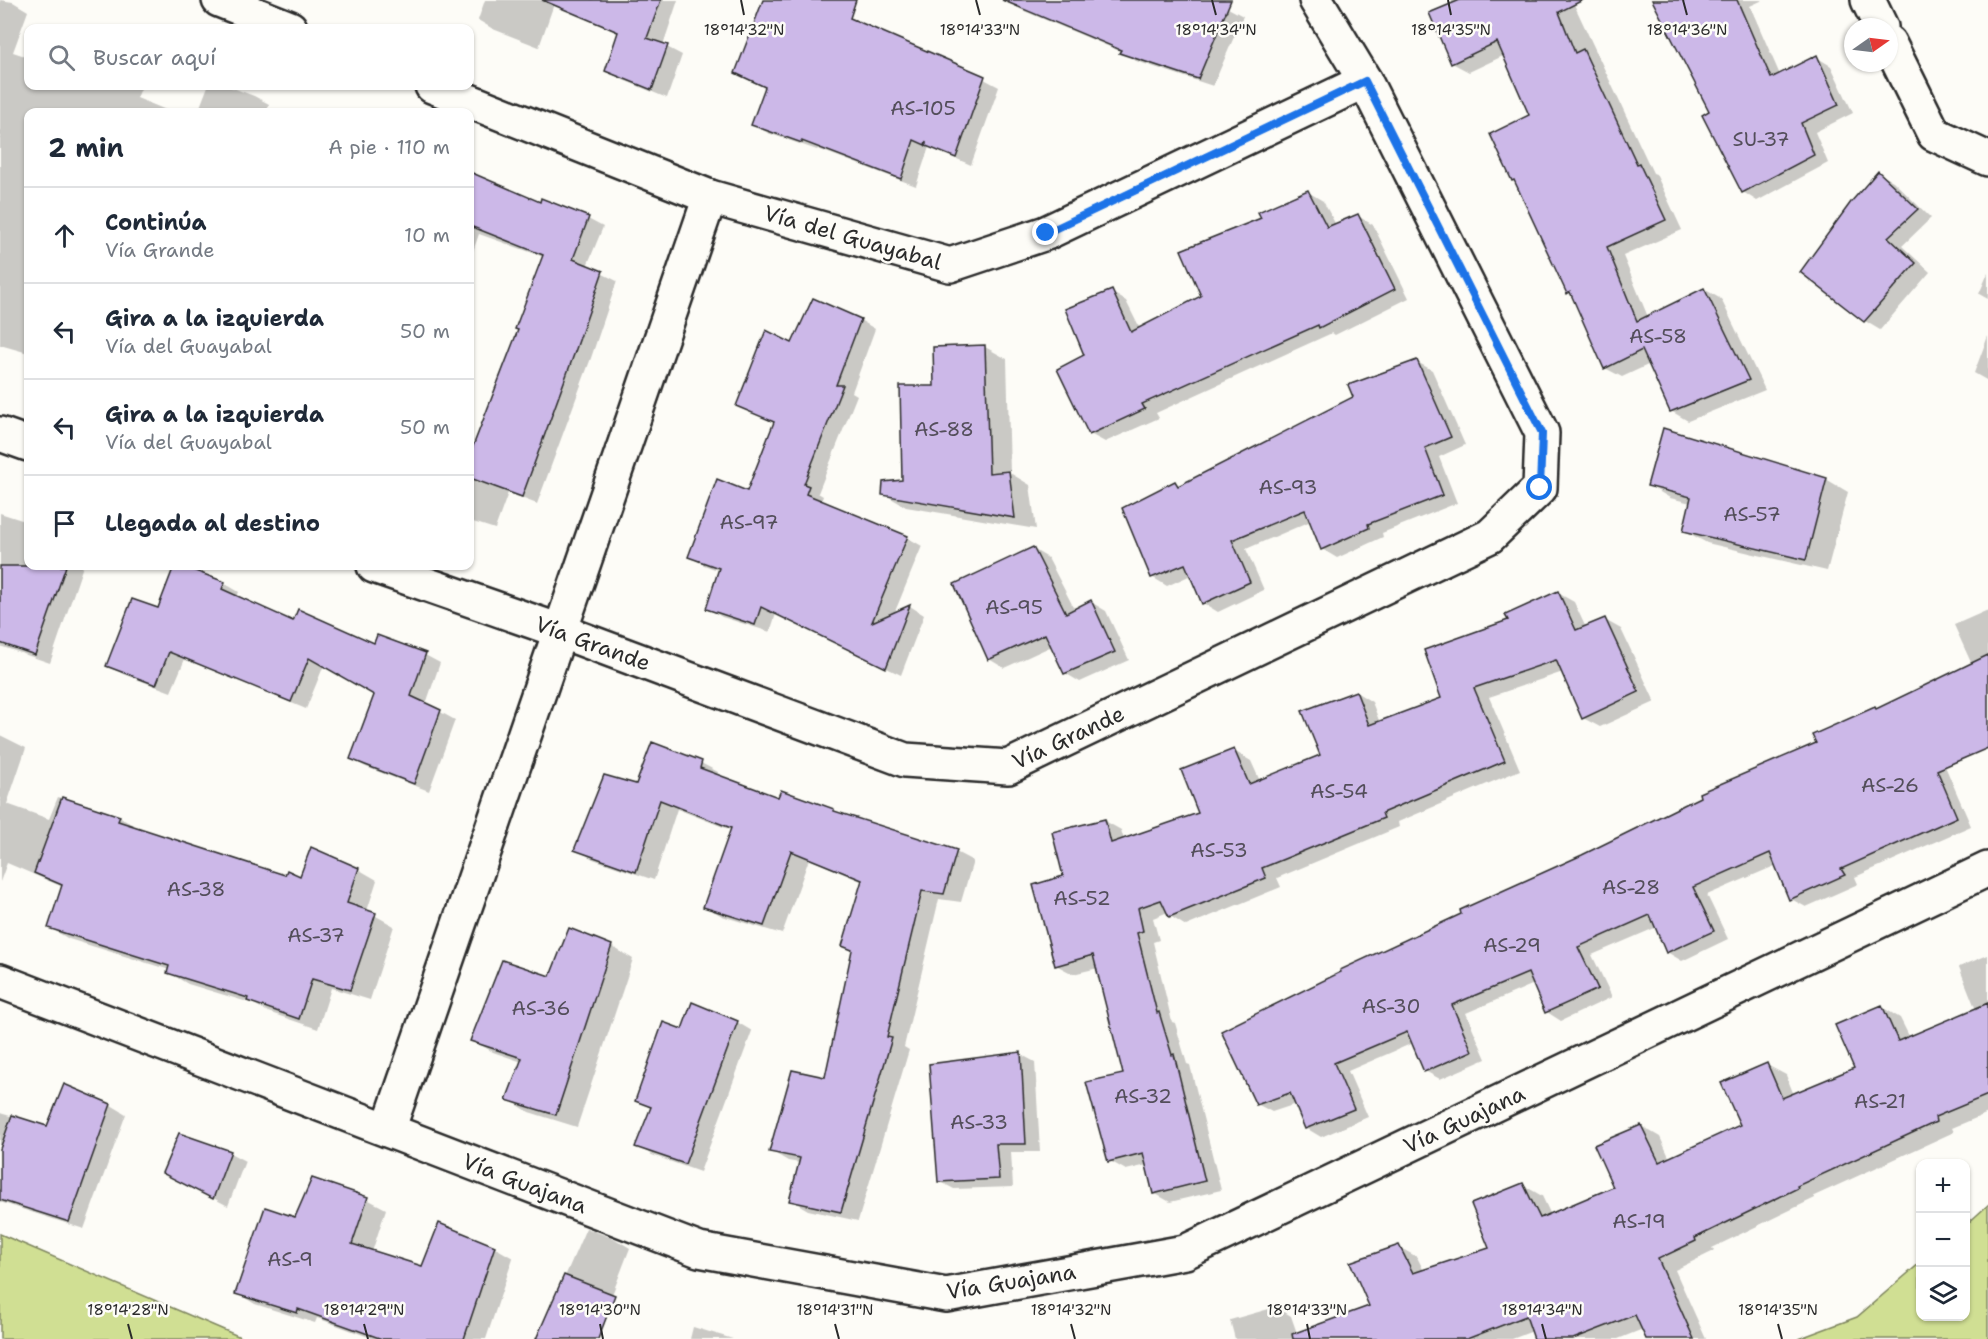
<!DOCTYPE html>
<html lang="es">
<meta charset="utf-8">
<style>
body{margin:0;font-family:"Shantell Sans",sans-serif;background:#f2f2f3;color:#1f2937}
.controls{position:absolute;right:18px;bottom:18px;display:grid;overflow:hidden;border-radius:12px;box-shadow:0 2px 4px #0004}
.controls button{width:54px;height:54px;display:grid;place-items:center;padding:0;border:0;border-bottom:2px solid #e0e1e3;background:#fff;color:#1f2937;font:30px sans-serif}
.compass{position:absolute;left:1844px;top:18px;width:54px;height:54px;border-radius:50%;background:#fff;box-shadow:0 2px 4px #0004;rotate:76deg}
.stop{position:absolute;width:18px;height:18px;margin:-14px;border:4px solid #1a73e8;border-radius:50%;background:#fff}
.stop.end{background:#1a73e8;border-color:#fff;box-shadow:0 2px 6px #0008}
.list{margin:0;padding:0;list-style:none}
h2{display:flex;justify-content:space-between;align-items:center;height:78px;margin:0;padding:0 24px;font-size:26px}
h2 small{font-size:20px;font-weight:400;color:#747a83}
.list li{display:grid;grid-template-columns:39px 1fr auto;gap:18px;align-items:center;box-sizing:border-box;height:96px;padding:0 24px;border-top:2px solid #e0e1e3}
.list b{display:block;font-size:22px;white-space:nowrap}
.list p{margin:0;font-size:20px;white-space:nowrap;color:#747a83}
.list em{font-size:20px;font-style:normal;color:#747a83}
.icon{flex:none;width:33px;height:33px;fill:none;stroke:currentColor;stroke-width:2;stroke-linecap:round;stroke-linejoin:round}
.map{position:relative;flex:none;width:1988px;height:1339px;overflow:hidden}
.search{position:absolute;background:#fff;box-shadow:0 2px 4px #0004;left:24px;top:24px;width:450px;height:66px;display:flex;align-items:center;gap:15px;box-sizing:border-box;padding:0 21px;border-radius:12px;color:#747a83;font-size:22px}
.panel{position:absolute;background:#fff;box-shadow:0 2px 4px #0004;left:24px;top:108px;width:450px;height:462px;border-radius:12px}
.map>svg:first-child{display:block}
.green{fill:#d0df93;stroke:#7e855f;stroke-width:1.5}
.shadow{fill:#0003}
.building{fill:#ccb8e8;stroke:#2b2b2b;stroke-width:1.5}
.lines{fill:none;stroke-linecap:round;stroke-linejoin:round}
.minor-casing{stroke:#2b2b2b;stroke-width:38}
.minor{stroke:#fdfcf7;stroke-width:33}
.route{stroke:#1a73e8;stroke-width:8}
.ticks{fill:none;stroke:#2b2b2b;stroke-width:2}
.labels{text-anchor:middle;stroke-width:5;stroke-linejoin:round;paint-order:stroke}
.number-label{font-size:20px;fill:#534e5a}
.street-label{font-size:22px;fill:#2b2b2b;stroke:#fdfcf7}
.ticks-label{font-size:15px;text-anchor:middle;fill:#2b2b2b;stroke:#fdfcf7;stroke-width:5;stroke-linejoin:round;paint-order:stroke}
</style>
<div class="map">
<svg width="1988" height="1339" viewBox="0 0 1988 1339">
<rect width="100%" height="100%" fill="#fdfcf7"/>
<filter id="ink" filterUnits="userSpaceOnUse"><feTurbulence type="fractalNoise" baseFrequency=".0167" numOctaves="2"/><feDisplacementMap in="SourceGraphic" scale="12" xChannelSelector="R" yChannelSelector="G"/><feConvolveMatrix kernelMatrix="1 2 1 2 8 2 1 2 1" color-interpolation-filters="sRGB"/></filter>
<g filter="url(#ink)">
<g class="green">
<polygon points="1988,1205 1988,1339 1798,1339 1857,1317 1920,1263 1920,1316 1966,1316 1966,1225"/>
<polygon points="0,1234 245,1339 0,1339"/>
</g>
<g class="shadow">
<polygon points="0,0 13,2 28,11 13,52 28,57 28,86 142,86 137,98 171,112 28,112 28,353 0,345"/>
<polygon points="485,0 547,0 554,4 539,47 493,29 478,20"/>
<polygon points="599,0 678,0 663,45 682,55 667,98 621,79 607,71 619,34 591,20"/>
<polygon points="765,0 772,0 984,79 999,87 971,165 929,147 916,186 818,149 817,150 768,133 753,124 766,88 737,72"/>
<polygon points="1008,0 1213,0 1243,16 1213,86 1136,61 1122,52 1022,10 1008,2"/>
<polygon points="1451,0 1572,0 1653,173 1656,174 1682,230 1623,256 1648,317 1704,289 1721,299 1765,390 1688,421 1671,411 1650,364 1622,377 1605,368 1572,295 1568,292 1517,182 1513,180 1530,116 1505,55 1469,72 1452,63 1453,4"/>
<polygon points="1657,0 1763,0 1750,6 1780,75 1816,57 1831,66 1853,113 1815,132 1828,163 1757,201 1743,192 1711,111"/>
<polygon points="208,86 228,86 254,96 269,104 267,112 198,112"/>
<polygon points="1878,173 1893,181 1931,218 1902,246 1930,272 1880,330 1865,321 1802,272"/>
<polygon points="470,174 541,204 588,219 603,227 587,266 617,281 591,358 537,504 508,493 495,529 470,521 470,458 519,329 544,257 479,234 470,260"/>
<polygon points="1308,192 1323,201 1336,225 1358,216 1373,225 1409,298 1335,335 1332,333 1156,413 1159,418 1105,442 1090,434 1086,355 1111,292 1126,301 1140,329 1203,296 1263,219"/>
<polygon points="1988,273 1988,299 1979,294"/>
<polygon points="860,320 875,329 852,392 857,395 818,493 823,496 821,502 908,538 922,546 894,614 910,606 924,615 901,675 776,614 770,632 722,617 707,608 720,571 704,565 690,557 748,493 775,423 738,405 793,345"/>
<polygon points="1988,336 1988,381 1974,373"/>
<polygon points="985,347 1007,359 1010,473 1030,485 1036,529 906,507 884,494 903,481 936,388"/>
<polygon points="1417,362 1432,370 1465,445 1439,457 1457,503 1382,533 1383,537 1337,558 1322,549 1311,521 1246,549 1264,590 1218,612 1203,603 1191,575 1167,586 1152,577 1175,483 1181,486 1355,398"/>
<polygon points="1826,479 1848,492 1827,571 1707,543 1685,531 1691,503 1670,498 1648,485"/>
<polygon points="0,513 28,522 28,566 83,566 50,663 0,646"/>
<polygon points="1033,549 1048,558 1075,610 1091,602 1106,611 1129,660 1080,682 1065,673 1052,646 1004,668 989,659"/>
<polygon points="176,566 224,583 239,592 237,597 294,623 375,645 425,655 440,663 426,704 455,720 429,791 366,767 351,759 376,695 324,665 306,709 185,659 171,692 123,674 108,665 158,610"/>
<polygon points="1558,593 1574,602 1586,628 1605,620 1621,629 1655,702 1600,727 1583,718 1563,672 1489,697 1520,770 1398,822 1399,827 1277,878 1281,887 1186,926 1170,916 1168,912 1153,918 1159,940 1153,942 1172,1022 1175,1023 1187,1064 1190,1065 1221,1190 1170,1202 1154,1193 1147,1165 1126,1170 1110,1161 1125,1075 1098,968 1073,974 1056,965 1065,877 1105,821 1121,830 1124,840 1200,814 1234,751 1251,761 1260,781 1322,756 1356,692 1372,702 1380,723 1442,699 1510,620"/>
<polygon points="1988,610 1988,700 1954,625"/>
<polygon points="1919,706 1971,826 1855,877 1858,884 1806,907 1791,899 1777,865 1707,895 1728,939 1682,961 1667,952 1657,927 1592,955 1612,997 1561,1021 1547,1012 1534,984 1466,1013 1486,1059 1440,1079 1425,1071 1413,1043 1348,1071 1368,1117 1321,1137 1306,1128 1296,1104 1272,1112 1257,1104"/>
<polygon points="0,735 26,748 7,804 49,819 58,797 119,817 138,828 286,877 301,878 358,869 377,880 367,911 394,926 370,1000 331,988 318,1029 268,1012 254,1004 188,984 169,973 170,970 69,939 50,928 63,887 7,863 0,882"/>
<polygon points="701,763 718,772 717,776 779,799 834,810 843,815 956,852 973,861 961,902 939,899 904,1047 909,1050 858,1221 808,1210 791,1200 800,1163 788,1161 771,1151 826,1079 853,951 843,946 863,882 809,859 782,934 722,916 705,906 731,830 677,809 654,880 593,859 576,849 637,786"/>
<polygon points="611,946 633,959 577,1127 529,1112 508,1099 522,1062 493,1052 472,1040 550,978"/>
<polygon points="1988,955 1988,1113 1952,1128 1954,1132 1814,1196 1815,1198 1712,1248 1714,1251 1675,1270 1706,1339 1648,1339 1643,1329 1618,1339 1536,1339 1533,1331 1512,1339 1351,1339 1371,1307 1399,1247 1417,1257 1424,1271 1491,1249 1523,1185 1542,1196 1551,1215 1615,1188 1641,1126 1660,1137 1670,1159 1742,1126 1767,1065 1786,1075 1794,1095 1856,1069 1882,1007 1900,1018 1910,1038 1976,1010 1959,967"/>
<polygon points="737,1022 752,1031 700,1172 652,1155 637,1146 652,1109 637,1100 682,1031"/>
<polygon points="1020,1054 1035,1062 1040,1152 1011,1152 1013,1187 954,1189 939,1181"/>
<polygon points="65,1086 111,1105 126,1114 84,1229 0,1202 0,1113 48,1127"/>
<polygon points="230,1153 245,1161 228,1206 179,1180"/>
<polygon points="367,1199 386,1209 372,1252 422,1268 494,1247 513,1258 486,1339 374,1339 317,1318 315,1323 255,1304 237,1293 296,1219"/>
<polygon points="586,1228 615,1239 630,1248 595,1339 538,1339"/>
<polygon points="1276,1307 1291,1316 1299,1339 1235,1339 1230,1320"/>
<polygon points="693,1327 733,1339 690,1339"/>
</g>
<g class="building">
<polygon points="542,0 661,0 647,38 668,45 652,90 605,71 618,32"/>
<polygon points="763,0 856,0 850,18 985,76 956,158 926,146 926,141 925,145 914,140 901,179 802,141 802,143 751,125 765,87 735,73"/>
<polygon points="1002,0 1231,0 1198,79 1119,53 1121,50"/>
<polygon points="1460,0 1583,0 1559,12 1575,53 1583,49 1637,164 1639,163 1666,220 1607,247 1637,321 1704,288 1749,380 1670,412 1642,350 1604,369 1570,292 1567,294 1514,180 1512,181 1490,134 1529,115 1497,42 1451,64 1429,13"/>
<polygon points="1652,0 1737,0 1771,78 1817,55 1839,105 1801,123 1814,155 1742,193 1702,115 1709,111"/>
<polygon points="1878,171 1918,209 1888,237 1916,263 1864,322 1800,272 1851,202"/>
<polygon points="470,172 540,202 541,198 589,217 573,259 603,271 576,349 522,497 470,478 470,454 518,330 515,329 543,255 470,226"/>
<polygon points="1308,190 1327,227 1358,214 1395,289 1319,328 1318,325 1142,404 1145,409 1089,435 1057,369 1084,355 1065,309 1112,290 1131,332 1201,296 1181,250 1261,218 1258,212"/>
<polygon points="813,298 861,319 836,385 843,385 804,484 809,486 806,494 908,536 872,622 910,605 886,668 761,607 755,625 706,609 719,568 688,557 717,479 747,491 774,422 736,406 766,330 792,343"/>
<polygon points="985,345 989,473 1009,471 1015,518 882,495 883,482 902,480 900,386 934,386 933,347"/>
<polygon points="1417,360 1451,437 1425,448 1443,495 1368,524 1369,528 1321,550 1305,510 1232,540 1250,582 1202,604 1185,564 1151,578 1122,508 1175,481 1178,486 1353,397 1348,385"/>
<polygon points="1663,428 1827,478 1806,560 1683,531 1691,497 1647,486"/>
<polygon points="1033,547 1066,613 1091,600 1115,652 1064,674 1045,634 988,660 954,584"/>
<polygon points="0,566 66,566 35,655 0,643"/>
<polygon points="174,566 182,566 225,582 222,589 293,621 298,609 374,643 377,635 426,653 411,696 441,710 414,784 350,759 374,695 309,658 291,702 169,652 156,685 106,666 132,599 158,608"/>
<polygon points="1558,591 1576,630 1605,618 1639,692 1582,719 1556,660 1474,688 1505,761 1382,813 1384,818 1262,868 1266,878 1169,917 1161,900 1138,908 1143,931 1137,933 1157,1013 1159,1012 1172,1055 1174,1054 1205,1181 1153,1194 1143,1153 1108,1162 1086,1082 1123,1074 1093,955 1055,966 1033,885 1063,876 1052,832 1105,819 1111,843 1198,813 1181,770 1234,749 1249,784 1320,755 1302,711 1356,691 1369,725 1441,698 1424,650 1508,620 1505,615"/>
<polygon points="1988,655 1988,748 1937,770 1957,817 1841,869 1845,875 1789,900 1770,853 1693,887 1714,931 1666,953 1650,915 1578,947 1598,989 1545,1013 1528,973 1452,1005 1472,1051 1424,1072 1407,1032 1334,1063 1354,1109 1305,1129 1290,1093 1256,1105 1221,1031 1341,972 1340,970 1461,914 1460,910 1582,855 1700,797 1699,793 1816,743 1812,735 1875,707 1876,709"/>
<polygon points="652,742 702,761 700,768 778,797 781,790 834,809 834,811 957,850 944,894 922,891 887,1037 892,1038 841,1212 789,1201 800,1158 769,1152 792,1070 825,1077 852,950 842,946 862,880 791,851 764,926 703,907 731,828 660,800 636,872 574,850 604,775 636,784"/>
<polygon points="62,797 120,816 118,821 285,875 287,870 300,876 311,847 359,868 347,903 376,913 350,990 312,979 299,1019 247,1001 248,998 167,973 169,966 48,928 62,885 34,873"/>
<polygon points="569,928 612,945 556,1115 506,1100 522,1058 470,1041 502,960 550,976"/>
<polygon points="692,1002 738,1021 685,1164 635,1147 651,1107 635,1101 663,1022 682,1029"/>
<polygon points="1988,1003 1988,1095 1935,1117 1936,1122 1797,1186 1798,1188 1695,1238 1696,1241 1658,1259 1694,1339 1646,1339 1635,1315 1573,1339 1534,1339 1526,1316 1467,1339 1293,1339 1292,1334 1369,1306 1350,1262 1399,1245 1413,1273 1489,1248 1471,1204 1523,1183 1540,1218 1613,1187 1594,1145 1641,1125 1659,1162 1740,1125 1721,1083 1767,1063 1782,1098 1854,1068 1835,1025 1882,1005 1898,1041"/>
<polygon points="1021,1052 1026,1144 996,1144 999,1179 938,1182 929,1064"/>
<polygon points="64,1084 111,1104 69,1222 0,1200 0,1149 12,1115 47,1126"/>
<polygon points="179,1133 231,1151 213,1199 162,1173"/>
<polygon points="312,1178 368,1197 352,1244 422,1266 439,1223 495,1246 464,1339 382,1339 298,1309 297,1313 235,1294 265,1207 295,1217"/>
<polygon points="564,1275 615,1295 598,1339 536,1339"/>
</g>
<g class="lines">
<g class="minor-casing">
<g id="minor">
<polyline points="219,0 290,28"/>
<polyline points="1868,0 1881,27"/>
<polyline points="1889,43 1934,134 1988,159"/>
<polyline points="432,86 710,197 950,265 1046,233 1365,81"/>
<polyline points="0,434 28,444"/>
<polyline points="374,566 560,631 905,760 1008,767 1490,536 1540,488 1542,433 1365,81 1316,0"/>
<polyline points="0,981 699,1250 946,1295 1185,1252 1988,869"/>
<polyline points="388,1130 710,197"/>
</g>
</g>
<use href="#minor" class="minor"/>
</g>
</g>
<g class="lines" filter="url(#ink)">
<polyline class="route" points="1046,233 1365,81 1542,433 1540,488"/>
</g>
<path class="ticks" d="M741,0L744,15M976,0L980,15M1212,0L1216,15M1448,0L1451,15M1683,0L1687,15M128,1324L132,1339M364,1324L368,1339M600,1324L603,1339M835,1324L839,1339M1071,1324L1075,1339M1307,1324L1310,1339M1542,1324L1546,1339M1778,1324L1782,1339"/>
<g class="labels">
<g class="number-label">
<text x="923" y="115">AS-105</text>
<text x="1761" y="146">SU-37</text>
<text x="1658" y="343">AS-58</text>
<text x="944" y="436">AS-88</text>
<text x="1288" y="494">AS-93</text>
<text x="1752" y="521">AS-57</text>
<text x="749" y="529">AS-97</text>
<text x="1014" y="614">AS-95</text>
<text x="1890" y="792">AS-26</text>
<text x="1339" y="798">AS-54</text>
<text x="1219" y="857">AS-53</text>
<text x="1631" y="894">AS-28</text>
<text x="196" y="896">AS-38</text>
<text x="1082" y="905">AS-52</text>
<text x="316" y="942">AS-37</text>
<text x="1512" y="952">AS-29</text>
<text x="1391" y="1013">AS-30</text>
<text x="541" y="1015">AS-36</text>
<text x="1143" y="1103">AS-32</text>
<text x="1880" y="1108">AS-21</text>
<text x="979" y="1129">AS-33</text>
<text x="1639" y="1228">AS-19</text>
<text x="290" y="1266">AS-9</text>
</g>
<g class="street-label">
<text transform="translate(853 237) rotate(16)" y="8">Vía del Guayabal</text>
<text transform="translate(593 643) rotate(20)" y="8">Vía Grande</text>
<text transform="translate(1068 737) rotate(-25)" y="8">Vía Grande</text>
<text transform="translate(1464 1119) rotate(-25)" y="8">Vía Guajana</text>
<text transform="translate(525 1183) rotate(21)" y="8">Vía Guajana</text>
<text transform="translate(1011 1281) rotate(-9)" y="8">Vía Guajana</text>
</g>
</g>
<g class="ticks-label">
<text x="744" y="35">18°14'32"N</text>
<text x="980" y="35">18°14'33"N</text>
<text x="1216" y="35">18°14'34"N</text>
<text x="1451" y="35">18°14'35"N</text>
<text x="1687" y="35">18°14'36"N</text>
<text x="128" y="1315">18°14'28"N</text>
<text x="364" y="1315">18°14'29"N</text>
<text x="600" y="1315">18°14'30"N</text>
<text x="835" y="1315">18°14'31"N</text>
<text x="1071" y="1315">18°14'32"N</text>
<text x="1307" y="1315">18°14'33"N</text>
<text x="1542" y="1315">18°14'34"N</text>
<text x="1778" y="1315">18°14'35"N</text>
</g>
</svg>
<div class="controls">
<button>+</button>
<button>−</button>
<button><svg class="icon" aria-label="layers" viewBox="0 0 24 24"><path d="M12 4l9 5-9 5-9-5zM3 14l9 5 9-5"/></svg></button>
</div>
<svg class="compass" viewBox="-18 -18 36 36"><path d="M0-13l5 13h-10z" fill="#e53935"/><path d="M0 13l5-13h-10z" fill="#747a83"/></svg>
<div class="stop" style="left:1540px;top:488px"></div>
<div class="stop end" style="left:1046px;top:233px"></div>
<div class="search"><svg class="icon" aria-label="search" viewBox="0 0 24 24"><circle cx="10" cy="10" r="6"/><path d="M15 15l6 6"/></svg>Buscar aquí</div>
<section class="panel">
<h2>2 min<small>A pie · 110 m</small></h2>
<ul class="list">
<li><svg class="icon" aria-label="ahead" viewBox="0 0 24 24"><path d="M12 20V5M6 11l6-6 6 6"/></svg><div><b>Continúa</b><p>Vía Grande</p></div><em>10 m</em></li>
<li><svg class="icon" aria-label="left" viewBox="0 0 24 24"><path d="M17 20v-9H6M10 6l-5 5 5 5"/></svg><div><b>Gira a la izquierda</b><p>Vía del Guayabal</p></div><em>50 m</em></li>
<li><svg class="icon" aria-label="left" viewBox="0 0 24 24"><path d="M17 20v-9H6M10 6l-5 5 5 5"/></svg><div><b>Gira a la izquierda</b><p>Vía del Guayabal</p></div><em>50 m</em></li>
<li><svg class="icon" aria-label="arrive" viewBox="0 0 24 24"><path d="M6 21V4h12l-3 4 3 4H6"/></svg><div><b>Llegada al destino</b></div></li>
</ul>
</section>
</div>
